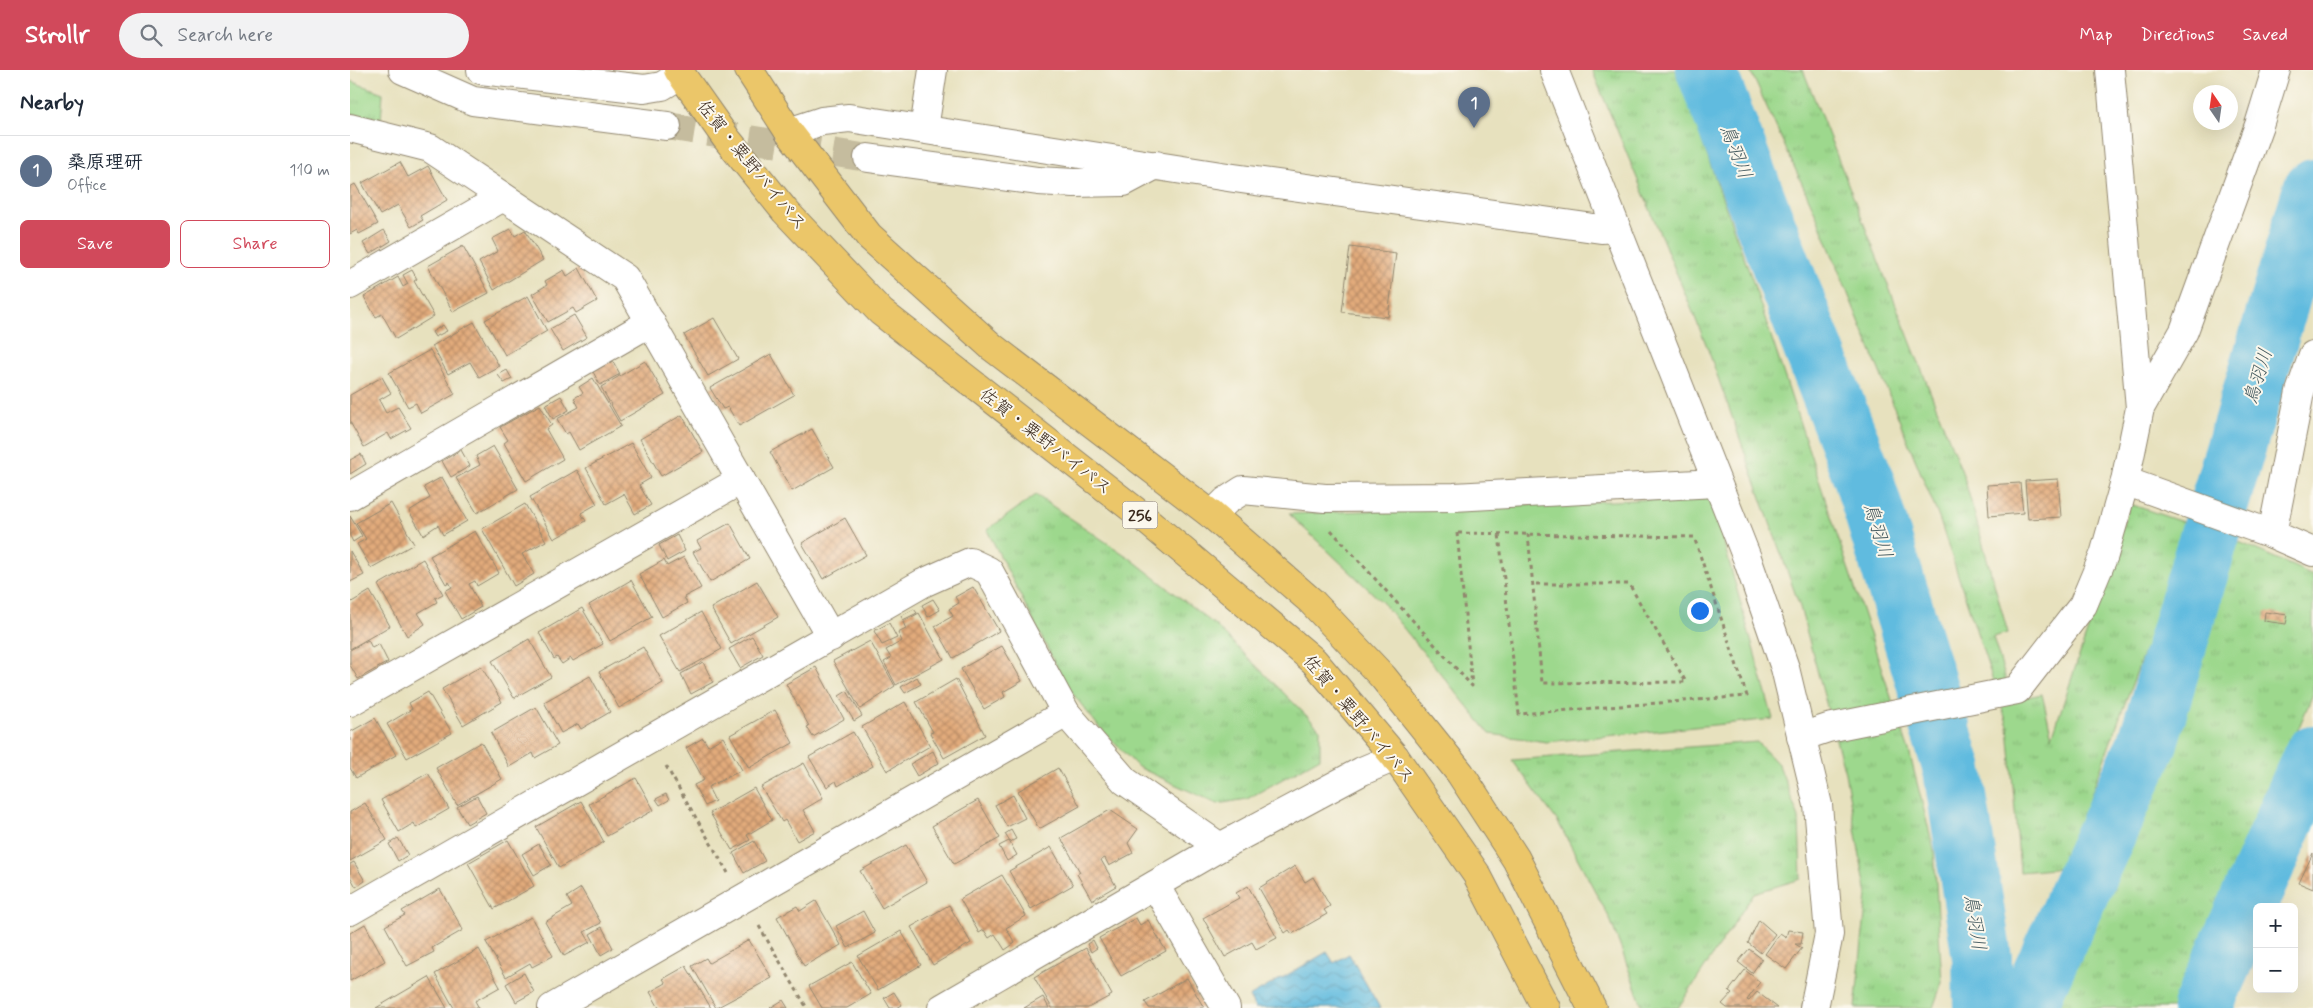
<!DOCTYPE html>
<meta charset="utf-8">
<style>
body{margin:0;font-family:Mynerve,"Klee One",sans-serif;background:#f2f2f3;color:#1f2937}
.controls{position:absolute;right:15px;bottom:15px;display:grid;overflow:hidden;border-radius:8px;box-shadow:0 5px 20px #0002}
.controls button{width:45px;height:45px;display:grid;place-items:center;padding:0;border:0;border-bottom:1px solid #e0e1e3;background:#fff;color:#1f2937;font:25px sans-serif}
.compass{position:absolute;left:1843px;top:15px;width:45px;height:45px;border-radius:50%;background:#fff;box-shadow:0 5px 20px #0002;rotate:347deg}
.you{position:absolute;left:1349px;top:540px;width:18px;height:18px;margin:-12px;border:4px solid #fff;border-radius:50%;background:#1a73e8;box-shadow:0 0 0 8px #1a73e833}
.badge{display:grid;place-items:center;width:32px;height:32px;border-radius:50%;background:#d1495b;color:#fff;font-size:16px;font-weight:700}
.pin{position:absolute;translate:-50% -41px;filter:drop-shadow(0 1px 2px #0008)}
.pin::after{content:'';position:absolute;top:26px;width:18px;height:15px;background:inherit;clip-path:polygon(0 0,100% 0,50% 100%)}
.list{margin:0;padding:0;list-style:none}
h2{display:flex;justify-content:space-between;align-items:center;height:65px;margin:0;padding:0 20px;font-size:21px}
h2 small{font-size:16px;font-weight:400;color:#747a83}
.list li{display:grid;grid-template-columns:32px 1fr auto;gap:15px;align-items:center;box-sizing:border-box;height:70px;padding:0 20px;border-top:1px solid #e0e1e3}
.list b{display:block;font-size:19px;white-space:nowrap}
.list p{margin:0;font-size:16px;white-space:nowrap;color:#747a83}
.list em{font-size:16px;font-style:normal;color:#747a83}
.actions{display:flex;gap:10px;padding:15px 20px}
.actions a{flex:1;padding:11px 0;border:1px solid #d1495b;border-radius:8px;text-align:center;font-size:18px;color:#d1495b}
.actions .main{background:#d1495b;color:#fff}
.icon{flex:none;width:28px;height:28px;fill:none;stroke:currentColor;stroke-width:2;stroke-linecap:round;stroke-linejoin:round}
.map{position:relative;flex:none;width:1963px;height:938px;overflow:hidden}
header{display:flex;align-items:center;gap:30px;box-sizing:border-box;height:70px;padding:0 25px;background:#d1495b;color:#fff}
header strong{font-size:24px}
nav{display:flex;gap:28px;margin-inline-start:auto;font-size:18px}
.search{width:350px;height:45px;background:#f2f2f3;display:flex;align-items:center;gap:12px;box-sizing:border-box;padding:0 18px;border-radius:28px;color:#747a83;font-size:19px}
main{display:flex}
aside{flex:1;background:#fff}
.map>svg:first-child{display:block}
.grass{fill:url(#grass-tufts);stroke:#6c8156}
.park{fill:#9dd88d;stroke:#6c8156}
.water{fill:url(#water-waves);stroke:#4e727e}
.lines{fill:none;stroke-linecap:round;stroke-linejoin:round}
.river{stroke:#61bbdf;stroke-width:60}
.building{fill:url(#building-cross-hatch)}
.street-tunnel{stroke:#c5bc9e;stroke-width:28;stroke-dasharray:28 14;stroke-linecap:butt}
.street-casing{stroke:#91866e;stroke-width:30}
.highway-casing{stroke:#91866e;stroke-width:30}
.path{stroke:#91866e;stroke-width:3;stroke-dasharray:4 4;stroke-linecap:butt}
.street{stroke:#fff;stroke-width:28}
.highway{stroke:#ebc669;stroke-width:28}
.labels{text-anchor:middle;stroke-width:4;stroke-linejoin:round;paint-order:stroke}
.shield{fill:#fbf7ec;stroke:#75685c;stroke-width:1}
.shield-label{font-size:16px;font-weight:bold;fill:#3b2a1e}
.street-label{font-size:18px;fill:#3b2a1e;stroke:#fbf7ec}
.water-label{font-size:19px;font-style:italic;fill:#485d62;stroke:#fbf7ec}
</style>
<header>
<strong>Strollr</strong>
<div class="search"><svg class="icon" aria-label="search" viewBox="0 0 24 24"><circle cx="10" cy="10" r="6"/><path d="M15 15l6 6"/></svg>Search here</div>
<nav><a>Map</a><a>Directions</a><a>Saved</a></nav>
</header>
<main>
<aside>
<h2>Nearby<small></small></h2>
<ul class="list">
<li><span class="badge" style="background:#5c6f8a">1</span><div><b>桑原理研</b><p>Office</p></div><em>110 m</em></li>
</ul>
<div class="actions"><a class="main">Save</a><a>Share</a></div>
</aside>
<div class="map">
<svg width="1963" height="938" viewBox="0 0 1963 938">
<defs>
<pattern id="grass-tufts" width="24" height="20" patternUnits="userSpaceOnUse" patternTransform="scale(1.25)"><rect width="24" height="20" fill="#9dd88d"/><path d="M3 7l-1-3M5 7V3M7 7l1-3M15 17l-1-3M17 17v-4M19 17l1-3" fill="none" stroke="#88ba79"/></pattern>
<pattern id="water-waves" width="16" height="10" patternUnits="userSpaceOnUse" patternTransform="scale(1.25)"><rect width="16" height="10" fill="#61bbdf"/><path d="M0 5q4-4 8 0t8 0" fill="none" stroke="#5198b4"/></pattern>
<pattern id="building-cross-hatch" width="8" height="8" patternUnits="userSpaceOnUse" patternTransform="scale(1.25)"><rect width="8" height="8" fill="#e2ab7c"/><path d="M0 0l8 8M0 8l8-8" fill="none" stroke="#b88b65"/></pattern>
</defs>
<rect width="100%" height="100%" fill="#fbf7ec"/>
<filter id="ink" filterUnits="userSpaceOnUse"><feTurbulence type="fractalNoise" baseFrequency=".02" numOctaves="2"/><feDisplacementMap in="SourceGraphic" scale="10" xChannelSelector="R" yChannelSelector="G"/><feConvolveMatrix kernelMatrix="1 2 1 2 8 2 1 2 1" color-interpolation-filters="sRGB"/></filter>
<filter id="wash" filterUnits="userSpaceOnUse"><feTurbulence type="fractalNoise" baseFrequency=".0096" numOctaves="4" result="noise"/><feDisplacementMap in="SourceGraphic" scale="20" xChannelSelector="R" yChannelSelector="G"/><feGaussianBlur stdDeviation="1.12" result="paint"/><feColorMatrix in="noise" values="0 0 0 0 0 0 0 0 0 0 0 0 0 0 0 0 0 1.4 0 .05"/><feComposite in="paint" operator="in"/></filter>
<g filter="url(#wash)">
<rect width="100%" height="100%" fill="#e7e1be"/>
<g class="grass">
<polygon points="1242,0 1326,0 1403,212 1559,681 1584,780 1592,912 1583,938 1505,938 1517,825 1495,703 1450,537 1356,274"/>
<polygon points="1400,0 1453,0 1614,407 1658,563 1643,567 1662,630 1692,624 1702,667 1780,434 1841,455 1714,798 1670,802 1658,656 1589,448 1464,140"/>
<polygon points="0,11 33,23 31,51 0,43"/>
<polygon points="686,425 781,489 865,555 970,659 970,688 897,729 867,734 788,697 749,657 716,615 637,460"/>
<polygon points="1869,463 1963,505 1963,624 1831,938 1684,938 1739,807"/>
<polygon points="1407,672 1429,695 1449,748 1451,809 1404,823 1328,938 1293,938 1260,849 1208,752 1162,690"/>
</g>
<polygon class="park" points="1361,427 1423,649 1197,672 1140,664 1033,533 939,444"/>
<polygon class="water" points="977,882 984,893 999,884 1030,938 905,938 899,927"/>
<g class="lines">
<g class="river">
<polyline points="1356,0 1513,407 1603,700 1632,888 1633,938"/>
<polyline points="1676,938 1798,672 1963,119"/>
<polyline points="1852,938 1963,686"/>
</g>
</g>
<g id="blocks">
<g class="building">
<polygon points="50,92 58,107 78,96 97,130 70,146 73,150 61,157 48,135 30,145 12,113"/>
<polygon points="5,114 28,154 9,164 7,160 0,164 0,117"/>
<polygon points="161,159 165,166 175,160 193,190 144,220 129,192 148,181 142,169"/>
<polygon points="34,160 41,171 20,184 13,173"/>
<polygon points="113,176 139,223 103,242 78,196"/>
<polygon points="1000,177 1046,183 1038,247 992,242"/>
<polygon points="229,198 247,231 226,243 223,238 198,252 182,224 197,215 195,211 214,200 217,206"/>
<polygon points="62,200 67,209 64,211 84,246 46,269 32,244 26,247 14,227 48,207 53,217 58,214 53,205"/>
<polygon points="178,226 197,261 155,285 135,250"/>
<polygon points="224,245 237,267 213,281 200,259"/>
<polygon points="364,248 388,289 358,306 334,265"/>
<polygon points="124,252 149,296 129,307 120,292 98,304 82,276"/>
<polygon points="93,255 97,261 85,267 82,262"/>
<polygon points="80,280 105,324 71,343 66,333 58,337 39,303"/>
<polygon points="421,284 444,325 389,356 378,337 373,339 360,318"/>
<polygon points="260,286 270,304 250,315 240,296"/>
<polygon points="295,291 315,325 270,351 251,317"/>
<polygon points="157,300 162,309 154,313 148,305"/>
<polygon points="32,307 41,323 29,330 36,343 48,337 61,358 41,369 38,363 14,377 0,352 0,325"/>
<polygon points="243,308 271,356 229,380 219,362 216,364 207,349 229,337 224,328 233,323 229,317"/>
<polygon points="211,326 219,340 203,349 195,335"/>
<polygon points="190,335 202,355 196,359 213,389 176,411 154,373 158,370 150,357"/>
<polygon points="332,345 353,382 311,406 290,369"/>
<polygon points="462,359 484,397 442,421 420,382"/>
<polygon points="281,373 301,408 289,415 301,435 285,444 274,424 256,434 236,398"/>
<polygon points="143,376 168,419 127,443 106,408 130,395 126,386"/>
<polygon points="111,380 120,396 101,407 92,391"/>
<polygon points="11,384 16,394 0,404 0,390"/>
<polygon points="227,400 247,434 231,443 236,451 204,469 180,427"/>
<polygon points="92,407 117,451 93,465 88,455 73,465 59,441 80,428 74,417"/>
<polygon points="1708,409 1711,447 1678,449 1675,411"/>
<polygon points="1670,413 1673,443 1639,446 1637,415"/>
<polygon points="41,433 64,474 21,498 7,474 16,469 6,453"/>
<polygon points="175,434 196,471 172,484 184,504 164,516 132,459"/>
<polygon points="0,446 12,466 3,472 0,466"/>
<polygon points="495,448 516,485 473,509 452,473"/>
<polygon points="380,453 400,489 360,512 343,482 351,478 347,471"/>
<polygon points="125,461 149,503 127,516 125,511 119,514 131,537 111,549 95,521 102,517 99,512 96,514 80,486"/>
<polygon points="327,465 335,481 317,491 309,475"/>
<polygon points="0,481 14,505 0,512"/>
<polygon points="334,487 351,518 334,527 337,533 312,547 289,504 314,490 317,496"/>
<polygon points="73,489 93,524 85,528 87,532 68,543 75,554 57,566 28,515"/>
<polygon points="281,510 302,547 260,571 239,535"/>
<polygon points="407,511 428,547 381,574 361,538"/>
<polygon points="623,517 649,561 603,588 585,556 603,546 599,539 609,533 605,527"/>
<polygon points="20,521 40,556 0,579 0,533"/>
<polygon points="583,529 590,540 578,547 572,535"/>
<polygon points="232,538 253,574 223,591 221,588 212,594 207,587 204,589 189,563"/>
<polygon points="564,539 567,543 553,550 551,546"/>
<polygon points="351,542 372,579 330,602 309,566"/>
<polygon points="1915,542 1938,545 1936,554 1914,551"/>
<polygon points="569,543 594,589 546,615 534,592 541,588 536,580 552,571 548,563 556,559 553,552"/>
<polygon points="539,553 547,568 532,575 524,561"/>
<polygon points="402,566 413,585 390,598 379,579"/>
<polygon points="179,569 201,607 164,628 142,591"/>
<polygon points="18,570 22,578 29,574 38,592 8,609 0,595 0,580"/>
<polygon points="520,571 545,616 510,639 483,591"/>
<polygon points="652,576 672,611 653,622 655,627 634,639 611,599"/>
<polygon points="293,577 313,613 269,638 249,602"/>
<polygon points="353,592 363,612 341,624 331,604"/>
<polygon points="131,596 152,632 113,655 92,619"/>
<polygon points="466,597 494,649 463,667 457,657 459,656 436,614"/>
<polygon points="240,606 260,642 231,659 228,654 211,663 194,632"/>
<polygon points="567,607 571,614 555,623 551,617"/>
<polygon points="606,609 635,665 594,688 580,663 583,662 566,632"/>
<polygon points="497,621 512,646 504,651 489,626"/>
<polygon points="78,622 102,663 57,688 37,654 62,639 59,633"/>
<polygon points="555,632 580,676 537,701 512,657"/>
<polygon points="186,637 208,675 185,688 183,683 159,697 141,663"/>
<polygon points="425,640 443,673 399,698 380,665"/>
<polygon points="25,648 46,685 6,708 0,698 0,662"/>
<polygon points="503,662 523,696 488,716 486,711 477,717 459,687"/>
<polygon points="373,667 392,700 358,717 365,731 355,736 344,715 354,710 336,678 353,668 358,676"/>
<polygon points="131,672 152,709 107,735 86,698"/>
<polygon points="583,681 589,693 567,706 560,694"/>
<polygon points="454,693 473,728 453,740 465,761 447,771 435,750 432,752 411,717"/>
<polygon points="708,698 730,736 689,759 668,721"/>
<polygon points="78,703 99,739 66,758 64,753 49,762 31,730"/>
<polygon points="286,708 304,740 257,766 239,734"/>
<polygon points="404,718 422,750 397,765 400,770 382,780 360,743"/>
<polygon points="316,724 319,730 310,735 306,729"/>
<polygon points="663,725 675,748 657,757 645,735"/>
<polygon points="127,726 136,743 117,754 107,737"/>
<polygon points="628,730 650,768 604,794 582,756"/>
<polygon points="231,731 254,772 209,798 186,757"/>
<polygon points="15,733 37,770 0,791 0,742"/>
<polygon points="760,740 788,759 778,773 783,783 759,796 755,788 751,790 766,816 742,830 727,804 730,802 711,768"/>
<polygon points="661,760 666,769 660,772 655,764"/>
<polygon points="48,768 58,785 48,791 39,774"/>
<polygon points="158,770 184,816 144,839 118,793"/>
<polygon points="404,771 415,791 394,803 383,783"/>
<polygon points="659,771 667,785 657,791 649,776"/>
<polygon points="189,774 201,795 184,805 172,784"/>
<polygon points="556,775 577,812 532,838 510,801"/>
<polygon points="701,777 723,815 681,839 659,801"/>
<polygon points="1963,783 1963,819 1949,813"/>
<polygon points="4,792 15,811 6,817 0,806 0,794"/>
<polygon points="945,796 955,812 963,807 980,836 974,840 977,844 942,864 939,860 935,863 909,818"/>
<polygon points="652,805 676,846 656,858 665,873 655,880 645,864 639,868 634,860 629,863 610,829"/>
<polygon points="898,816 927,868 906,879 902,872 875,887 853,848 889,828 886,823"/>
<polygon points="231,818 251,853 234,862 240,872 214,886 195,852 222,836 217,827"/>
<polygon points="90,819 113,860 82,878 84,882 57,896 35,856 55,845 52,841"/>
<polygon points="466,831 491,875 454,896 427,847 447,836 450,841"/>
<polygon points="599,835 621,873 583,895 561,857"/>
<polygon points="513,841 525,863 498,878 486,856"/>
<polygon points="181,847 203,886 182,897 180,893 156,907 136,872"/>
<polygon points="786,848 790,855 798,850 816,881 771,906 749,868"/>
<polygon points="1409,850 1425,864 1411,883 1398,873"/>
<polygon points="15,854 35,891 0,911 0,863"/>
<polygon points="252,857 263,878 251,885 240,864"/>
<polygon points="1438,860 1453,862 1451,874 1445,874 1452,878 1436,899 1415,884 1430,863 1436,867"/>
<polygon points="551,861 571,895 528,920 508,886"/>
<polygon points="399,870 422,908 366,938 342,896 356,888 359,893"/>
<polygon points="743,870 747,878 741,882 737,874"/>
<polygon points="736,878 762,925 738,938 702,938 684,907"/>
<polygon points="129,879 150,917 125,931 129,938 104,938 85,904"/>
<polygon points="1399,879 1412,889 1402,903 1388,892"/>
<polygon points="502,892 521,924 497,938 472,938 459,916"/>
<polygon points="336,896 361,938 309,938 300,922 316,913 313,909"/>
<polygon points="1395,900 1410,912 1397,930 1399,931 1407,922 1428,938 1377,938 1372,934 1382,923 1379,921"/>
<polygon points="174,903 184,922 166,932 156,914"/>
<polygon points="79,907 97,938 26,938"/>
<polygon points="837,908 854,938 799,938 795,932"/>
<polygon points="544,922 552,935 547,938 540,938 534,928"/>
<polygon points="693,927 699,938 674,938"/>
<polygon points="433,930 438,938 420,938"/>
</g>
</g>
</g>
<g filter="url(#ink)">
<use href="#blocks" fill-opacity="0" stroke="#91866e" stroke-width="1"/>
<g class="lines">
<polyline class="street-tunnel" points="317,56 518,88"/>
<g class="street-casing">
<g id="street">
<polyline points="53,0 123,31 317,56"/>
<polyline points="131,0 294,19 312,16 330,5"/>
<polyline points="1204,0 1397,488 1435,598 1468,735 1479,864 1464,938"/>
<polyline points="1760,0 1790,338"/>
<polyline points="0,58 80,78 275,208 481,567"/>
<polyline points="574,59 583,0"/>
<polyline points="439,62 472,51 499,48 884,108 1251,159 1265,158"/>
<polyline points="518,88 688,111 724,113 774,112 806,95"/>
<polyline points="0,215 153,127"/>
<polyline points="1775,411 1922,464 1963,482"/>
<polyline points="0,426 301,252"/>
<polyline points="862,445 876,431 893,420 975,428 1104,427 1366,413"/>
<polyline points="1922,464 1950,322 1963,285"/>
<polyline points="0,632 391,410"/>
<polyline points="1451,667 1478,658 1667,620 1733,535 1754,485 1775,411 1790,338 1834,261 1909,55 1926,0"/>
<polyline points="805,815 876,938"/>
<polyline points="0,841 573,513 620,492 639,501 716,643 775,711 870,777 1012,701 1045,687"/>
<polyline points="202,938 716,643"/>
<polyline points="592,938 870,777"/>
</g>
</g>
<g class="highway-casing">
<g id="highway">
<polyline points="328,0 376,68 435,141 531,242 788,443 964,591 1045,687 1127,805 1196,938"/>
<polyline points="399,0 439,62 519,166 642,277 862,445 961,531 1033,607 1110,703 1166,789 1242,938"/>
</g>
</g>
<g class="path">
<polyline points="981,460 1122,616 1107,463"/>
<polyline points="1108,463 1344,467 1397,626 1169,644 1149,464"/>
<polyline points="1178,464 1192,613 1336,612 1279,514 1182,514"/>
<polyline points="316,696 378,803"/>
<polyline points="409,856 457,938"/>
</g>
<use href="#street" class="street"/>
<use href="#highway" class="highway"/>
</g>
</g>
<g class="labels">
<rect class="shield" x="772.5" y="431.5" width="35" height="27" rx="4"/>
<g class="shield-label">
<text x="790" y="451">256</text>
</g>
<g class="street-label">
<text transform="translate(402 95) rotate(51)" y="6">佐賀・粟野バイパス</text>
<text transform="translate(696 371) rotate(38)" y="6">佐賀・粟野バイパス</text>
<text transform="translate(1009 649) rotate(50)" y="6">佐賀・粟野バイパス</text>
</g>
<g class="water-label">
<text transform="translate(1387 81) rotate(69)" y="7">鳥羽川</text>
<text transform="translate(1907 306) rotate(-73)" y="7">鳥羽川</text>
<text transform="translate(1529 460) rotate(73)" y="7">鳥羽川</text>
<text transform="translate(1626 852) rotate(81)" y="7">鳥羽川</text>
</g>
</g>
</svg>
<div class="controls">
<button>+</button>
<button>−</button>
</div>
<svg class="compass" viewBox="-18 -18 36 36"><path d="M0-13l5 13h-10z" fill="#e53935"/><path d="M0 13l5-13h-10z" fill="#747a83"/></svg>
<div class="you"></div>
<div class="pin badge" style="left:1124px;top:58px;background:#5c6f8a">1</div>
</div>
</main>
